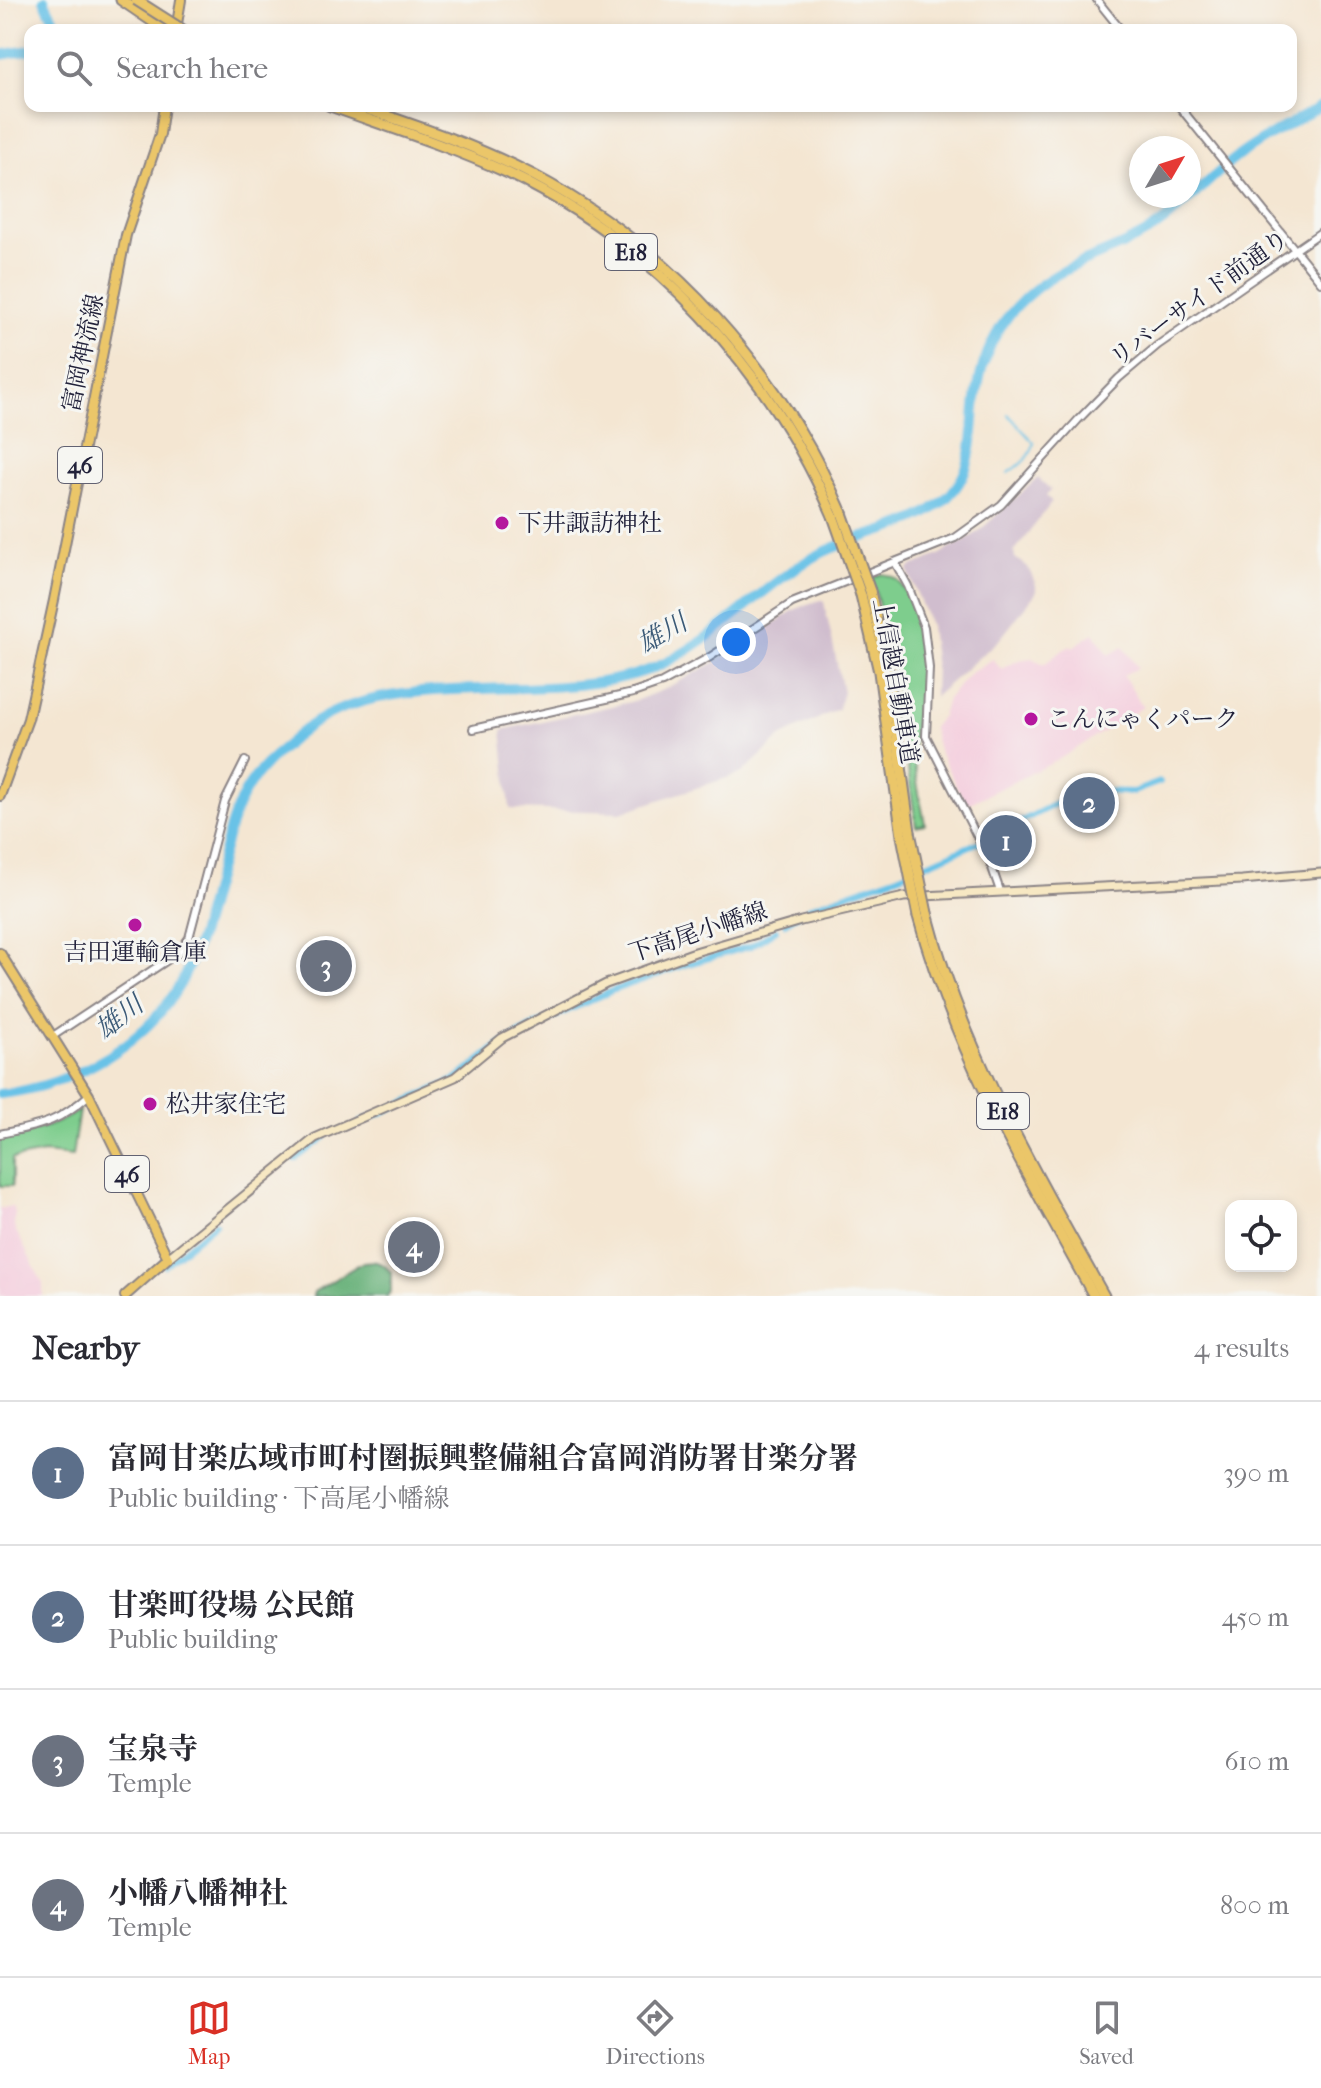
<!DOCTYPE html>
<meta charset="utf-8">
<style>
body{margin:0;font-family:"IM FELL French Canon","Noto Serif JP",serif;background:#f2f2f3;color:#2b2b33}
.controls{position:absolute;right:24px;bottom:24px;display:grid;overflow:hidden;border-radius:16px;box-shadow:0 4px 12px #0003}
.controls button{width:72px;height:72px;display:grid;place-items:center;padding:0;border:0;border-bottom:2px solid #e1e1e2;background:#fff;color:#2b2b33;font:40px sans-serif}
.compass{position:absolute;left:1129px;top:136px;width:72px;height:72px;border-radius:50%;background:#fff;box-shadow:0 4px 12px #0003;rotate:51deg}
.you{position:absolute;left:736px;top:642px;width:28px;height:28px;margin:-20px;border:6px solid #fff;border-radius:50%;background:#1a73e8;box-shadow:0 0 0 12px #1a73e833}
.badge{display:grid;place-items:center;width:52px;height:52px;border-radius:50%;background:#d93025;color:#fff;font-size:26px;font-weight:700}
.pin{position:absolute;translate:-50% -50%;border:4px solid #fff;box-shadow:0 2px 8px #0006}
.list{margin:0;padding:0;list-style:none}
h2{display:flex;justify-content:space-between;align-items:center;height:104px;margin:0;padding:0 32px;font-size:34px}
h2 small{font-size:26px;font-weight:400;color:#7c7c81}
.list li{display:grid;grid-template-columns:52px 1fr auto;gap:24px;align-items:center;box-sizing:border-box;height:144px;padding:0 32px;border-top:2px solid #e1e1e2}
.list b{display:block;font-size:30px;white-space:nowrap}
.list p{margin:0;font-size:26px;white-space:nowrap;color:#7c7c81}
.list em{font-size:26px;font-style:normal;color:#7c7c81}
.icon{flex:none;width:44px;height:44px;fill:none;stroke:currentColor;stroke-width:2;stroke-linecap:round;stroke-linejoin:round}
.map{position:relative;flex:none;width:1321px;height:1296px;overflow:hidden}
.search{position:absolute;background:#fff;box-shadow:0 4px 12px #0003;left:24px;right:24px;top:24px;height:88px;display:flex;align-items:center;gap:20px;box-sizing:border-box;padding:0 28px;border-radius:16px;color:#7c7c81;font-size:30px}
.sheet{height:680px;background:#fff}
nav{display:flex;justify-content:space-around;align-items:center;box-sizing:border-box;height:112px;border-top:2px solid #e1e1e2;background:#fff;font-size:22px;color:#7c7c81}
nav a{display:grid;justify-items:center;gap:4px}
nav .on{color:#d93025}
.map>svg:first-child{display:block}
.built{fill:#f4cfde}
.industrial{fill:#d0bdce}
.green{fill:#7ecd8d;stroke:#507864;stroke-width:2}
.forest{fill:#66b078;stroke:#44695a;stroke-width:2}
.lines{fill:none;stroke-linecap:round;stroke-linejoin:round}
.stream{stroke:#69c2e7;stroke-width:2}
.canal{stroke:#69c2e7;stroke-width:6}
.river{stroke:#69c2e7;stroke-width:10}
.tertiary-casing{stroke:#8b8486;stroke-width:10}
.secondary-casing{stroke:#8b8486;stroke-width:11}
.primary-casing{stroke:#8b8486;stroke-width:12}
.motorway-casing{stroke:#8b8486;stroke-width:13}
.tertiary{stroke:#fff;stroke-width:6}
.secondary{stroke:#f7e8c3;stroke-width:7}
.primary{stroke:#ebc669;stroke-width:8}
.motorway{stroke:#ebc669;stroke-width:9}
.motorway-bridge-casing{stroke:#8b8486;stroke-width:13;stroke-linecap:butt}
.motorway-bridge{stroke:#ebc669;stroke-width:9}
.poi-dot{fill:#b5179e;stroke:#f6f6f2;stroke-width:3}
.labels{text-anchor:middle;stroke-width:6;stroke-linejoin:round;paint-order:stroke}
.shield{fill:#f6f6f2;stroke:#626272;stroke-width:2}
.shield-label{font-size:22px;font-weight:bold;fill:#22223b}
.street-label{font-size:24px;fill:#22223b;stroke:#f6f6f2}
.poi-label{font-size:24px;fill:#22223b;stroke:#f6f6f2;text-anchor:start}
.water-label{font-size:26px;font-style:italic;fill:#3b5a77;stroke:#f6f6f2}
</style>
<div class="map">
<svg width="1321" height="1296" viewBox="0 0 1321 1296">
<rect width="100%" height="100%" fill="#f6f6f2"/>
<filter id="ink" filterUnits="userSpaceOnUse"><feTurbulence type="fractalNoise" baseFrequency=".0125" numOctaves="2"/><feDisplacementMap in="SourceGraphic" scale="16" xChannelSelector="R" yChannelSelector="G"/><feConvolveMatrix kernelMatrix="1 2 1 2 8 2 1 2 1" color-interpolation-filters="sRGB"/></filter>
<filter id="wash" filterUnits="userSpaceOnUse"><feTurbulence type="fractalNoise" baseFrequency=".006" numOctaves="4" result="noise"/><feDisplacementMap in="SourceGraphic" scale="32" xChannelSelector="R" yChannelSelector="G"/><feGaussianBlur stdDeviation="1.8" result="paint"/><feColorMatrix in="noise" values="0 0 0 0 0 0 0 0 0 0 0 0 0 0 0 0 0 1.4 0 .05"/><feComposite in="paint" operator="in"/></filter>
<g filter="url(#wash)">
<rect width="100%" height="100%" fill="#f4e6d2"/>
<g class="built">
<polygon points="1094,633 1109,655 1123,647 1138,668 1123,675 1143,707 1056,761 968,804 965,803 938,750 932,727 942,716 947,699 970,673 993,659 1001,669 1019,660 1032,658 1044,664 1070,645 1073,647"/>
<polygon points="11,1206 15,1211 14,1227 43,1284 43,1296 0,1296 0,1209"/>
</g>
<g class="industrial">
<polygon points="1038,478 1051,490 1046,496 1052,502 1014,552 1015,558 1028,567 1036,585 1036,593 1000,639 934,697 935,668 930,626 908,571 910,567 939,555 977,533"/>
<polygon points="820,600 824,602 843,692 838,709 782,736 742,773 622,812 510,809 502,730 635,701 665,689 712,664 794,610"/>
</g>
<g class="green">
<path d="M881,574C896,575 900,582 907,595C923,626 924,663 920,697C918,715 913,733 913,752C914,775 921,801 925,824L916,826L894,669L872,578Z"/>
<path d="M79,1110L72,1156L44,1153L12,1159V1186H0V1137C28,1131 55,1128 79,1110Z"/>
</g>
<polygon class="forest" points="374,1261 384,1265 391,1272 391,1291 387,1296 313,1296 314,1292 363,1262"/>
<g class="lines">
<path class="stream" d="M1008,414L1034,443C1031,456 1020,466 1008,473"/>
<g class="canal">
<polyline points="785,923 812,906 898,876 982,841 1081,791 1133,792 1160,782"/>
<polyline points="361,1122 457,1079 498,1046 529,1028 614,990 688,964 751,946 776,930"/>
<polyline points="295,1159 325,1137"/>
<polyline points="165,1265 215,1224"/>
</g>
<g class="river">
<polyline points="44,0 59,30"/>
<polyline points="0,55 30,50"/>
<path d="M0,1094C39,1090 76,1076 109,1056C192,1003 196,947 221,860C227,837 233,813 245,792C257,770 280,750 299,734C384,660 552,711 656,667C715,642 761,585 818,555C863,530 929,530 959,483C977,454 971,419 978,387C983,358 996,329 1016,307C1055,264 1101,259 1148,232C1177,215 1208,179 1237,157C1263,137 1293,123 1321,106"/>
</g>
</g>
</g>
<g filter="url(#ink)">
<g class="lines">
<g class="tertiary-casing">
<g id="tertiary">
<polyline points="1097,0 1121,30"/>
<polyline points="1179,106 1321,282"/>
<polyline points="896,564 908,586 924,627 929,668 926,736 990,862 1000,891"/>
<polyline points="473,729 633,693 662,683 710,657 792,603 955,538 1001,505 1078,420 1119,378 1158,345 1321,232"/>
<polyline points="53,1036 178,953 189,938 225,801 245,761"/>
<path d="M0,1134C41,1125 56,1124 89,1095"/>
</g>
</g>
<g class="secondary-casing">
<polyline id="secondary" points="168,1258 315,1138 455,1077 502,1038 606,984 695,952 801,921 904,897 1242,880 1321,873"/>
</g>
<g class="primary-casing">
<g id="primary">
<polyline points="176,30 181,0"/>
<polyline points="0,796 28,719 54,600 126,235 160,134 164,106"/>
<polyline points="0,953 89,1095 168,1258 125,1296"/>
</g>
</g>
<g class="motorway-casing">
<g id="motorway">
<polyline points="121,0 165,30"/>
<path d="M330,106C389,127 449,146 506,172C653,241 769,369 833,516"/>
<path d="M358,106C417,126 477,146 533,175C671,248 780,370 842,513"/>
<polyline points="870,591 888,671 910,832"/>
<polyline points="861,595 879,672 902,836"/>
<path d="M927,913C963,1052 1035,1172 1104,1296"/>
<path d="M918,916C955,1053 1026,1173 1094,1296"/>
</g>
</g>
<use href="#tertiary" class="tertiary"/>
<use href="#secondary" class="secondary"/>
<use href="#primary" class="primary"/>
<use href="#motorway" class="motorway"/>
<g class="motorway-bridge-casing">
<g id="motorway-bridge">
<polyline points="136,0 183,30"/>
<polyline points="842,513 870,591"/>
<polyline points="833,516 861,595"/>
<polyline points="910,832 927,913"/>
<polyline points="902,836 918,916"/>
</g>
</g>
<use href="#motorway-bridge" class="motorway-bridge"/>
</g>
</g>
<g class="poi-dot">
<circle cx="502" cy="523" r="8"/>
<circle cx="1031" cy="719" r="8"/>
<circle cx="135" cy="925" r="8"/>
<circle cx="150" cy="1104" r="8"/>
</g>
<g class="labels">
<g class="shield">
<rect x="605" y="234" width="52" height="36" rx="6"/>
<rect x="58" y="447" width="44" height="36" rx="6"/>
<rect x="977" y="1093" width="52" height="36" rx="6"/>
<rect x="105" y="1156" width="44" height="36" rx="6"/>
</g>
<g class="shield-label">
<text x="631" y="260">E18</text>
<text x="80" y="473">46</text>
<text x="1003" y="1119">E18</text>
<text x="127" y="1182">46</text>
</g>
<g class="street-label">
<text transform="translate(1199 298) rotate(-36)" y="8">リバーサイド前通り</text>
<text transform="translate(83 353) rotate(-78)" y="8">富岡神流線</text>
<text transform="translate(896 681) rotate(80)" y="8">上信越自動車道</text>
<text transform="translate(698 932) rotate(-18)" y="8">下高尾小幡線</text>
</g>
<g class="poi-label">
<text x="518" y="531">下井諏訪神社</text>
<text x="1047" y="727">こんにゃくパーク</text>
<text x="135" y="960" text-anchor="middle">吉田運輸倉庫</text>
<text x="166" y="1112">松井家住宅</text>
</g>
<g class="water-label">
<text transform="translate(662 633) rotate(-31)" y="9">雄川</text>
<text transform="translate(119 1017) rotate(-38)" y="9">雄川</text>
</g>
</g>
</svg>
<div class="controls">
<button><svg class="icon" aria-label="locate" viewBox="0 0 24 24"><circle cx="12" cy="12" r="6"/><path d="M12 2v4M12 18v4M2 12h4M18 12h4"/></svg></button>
</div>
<svg class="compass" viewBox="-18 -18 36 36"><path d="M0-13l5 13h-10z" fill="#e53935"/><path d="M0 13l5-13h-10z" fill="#7c7c81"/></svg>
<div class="you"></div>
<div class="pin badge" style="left:1006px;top:841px;background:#5c6f8a">1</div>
<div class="pin badge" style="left:1089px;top:803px;background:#5c6f8a">2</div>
<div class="pin badge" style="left:326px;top:966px;background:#6b7280">3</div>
<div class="pin badge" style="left:414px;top:1247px;background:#6b7280">4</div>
<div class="search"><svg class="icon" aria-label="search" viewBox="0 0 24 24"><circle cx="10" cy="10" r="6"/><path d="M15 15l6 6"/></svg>Search here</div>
</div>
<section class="sheet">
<h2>Nearby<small>4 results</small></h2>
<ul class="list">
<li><span class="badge" style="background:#5c6f8a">1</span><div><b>富岡甘楽広域市町村圏振興整備組合富岡消防署甘楽分署</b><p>Public building · 下高尾小幡線</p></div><em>390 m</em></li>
<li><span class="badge" style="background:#5c6f8a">2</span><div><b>甘楽町役場 公民館</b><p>Public building</p></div><em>450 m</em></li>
<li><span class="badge" style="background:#6b7280">3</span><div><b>宝泉寺</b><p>Temple</p></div><em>610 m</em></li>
<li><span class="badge" style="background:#6b7280">4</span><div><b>小幡八幡神社</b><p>Temple</p></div><em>800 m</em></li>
</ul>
</section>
<nav>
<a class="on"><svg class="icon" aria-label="map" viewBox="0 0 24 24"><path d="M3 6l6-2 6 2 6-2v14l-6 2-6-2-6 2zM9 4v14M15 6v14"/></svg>Map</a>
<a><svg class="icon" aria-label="directions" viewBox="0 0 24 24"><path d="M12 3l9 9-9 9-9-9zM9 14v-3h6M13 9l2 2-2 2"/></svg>Directions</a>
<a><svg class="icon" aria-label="saved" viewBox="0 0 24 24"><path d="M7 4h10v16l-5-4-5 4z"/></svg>Saved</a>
</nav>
